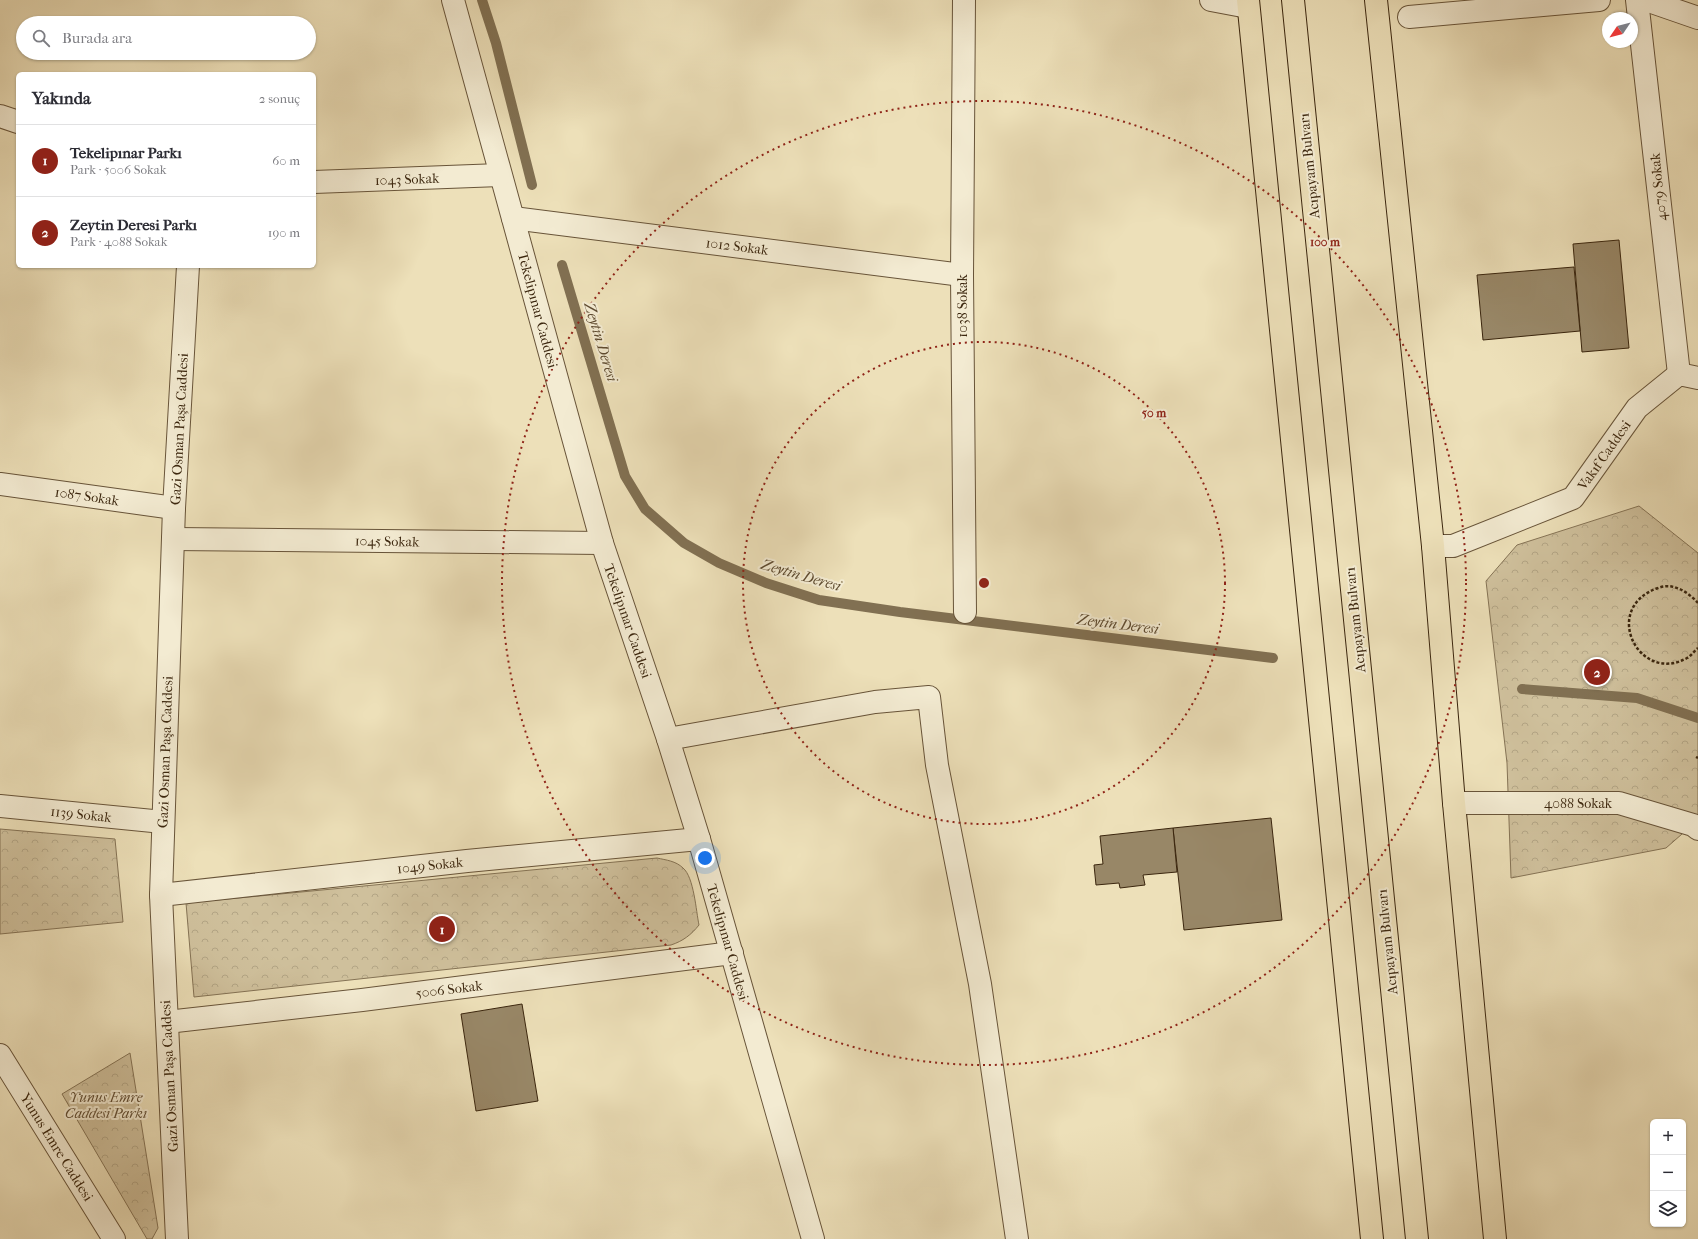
<!DOCTYPE html>
<html lang="tr">
<meta charset="utf-8">
<style>
body{margin:0;font-family:"IM FELL French Canon",serif;background:#f2f2f3;color:#2b2b33}
.controls{position:absolute;right:12px;bottom:12px;display:grid;overflow:hidden;border-radius:6px;box-shadow:0 1px 3px #0004}
.controls button{width:36px;height:36px;display:grid;place-items:center;padding:0;border:0;border-bottom:1px solid #e1e1e2;background:#fff;color:#2b2b33;font:20px sans-serif}
.compass{position:absolute;left:1602px;top:12px;width:36px;height:36px;border-radius:50%;background:#fff;box-shadow:0 1px 3px #0004;rotate:235deg}
.you{position:absolute;left:705px;top:858px;width:14px;height:14px;margin:-10px;border:3px solid #fff;border-radius:50%;background:#1a73e8;box-shadow:0 0 0 6px #1a73e833}
.badge{display:grid;place-items:center;width:26px;height:26px;border-radius:50%;background:#8f2418;color:#fff;font-size:13px;font-weight:700}
.pin{position:absolute;translate:-50% -50%;border:2px solid #fff;box-shadow:0 1px 4px #0006}
.list{margin:0;padding:0;list-style:none}
h2{display:flex;justify-content:space-between;align-items:center;height:52px;margin:0;padding:0 16px;font-size:17px}
h2 small{font-size:13px;font-weight:400;color:#7c7c81}
.list li{display:grid;grid-template-columns:26px 1fr auto;gap:12px;align-items:center;box-sizing:border-box;height:72px;padding:0 16px;border-top:1px solid #e1e1e2}
.list b{display:block;font-size:15px;white-space:nowrap}
.list p{margin:0;font-size:13px;white-space:nowrap;color:#7c7c81}
.list em{font-size:13px;font-style:normal;color:#7c7c81}
.icon{flex:none;width:22px;height:22px;fill:none;stroke:currentColor;stroke-width:2;stroke-linecap:round;stroke-linejoin:round}
.map{position:relative;flex:none;width:1698px;height:1239px;overflow:hidden}
.search{position:absolute;background:#fff;box-shadow:0 1px 3px #0004;left:16px;top:16px;width:300px;height:44px;display:flex;align-items:center;gap:10px;box-sizing:border-box;padding:0 14px;border-radius:22px;color:#7c7c81;font-size:15px}
.panel{position:absolute;background:#fff;box-shadow:0 1px 3px #0004;left:16px;top:72px;width:300px;height:196px;border-radius:6px}
.map>svg:first-child{display:block}
.park{fill:url(#park-crowns);stroke:#857355}
.lines{fill:none;stroke-linecap:round;stroke-linejoin:round}
.stream{stroke:#817052;stroke-width:10}
.building{fill:#988767;stroke:#3b260e}
.minor-casing{stroke:#685439;stroke-width:24}
.primary-casing{stroke:#3b260e;stroke-width:24}
.path{stroke:#3b260e;stroke-width:2.5;stroke-dasharray:3 2;stroke-linecap:butt}
.minor{stroke:#f3ebd2;stroke-width:22}
.primary{stroke:#ede0b9;stroke-width:22}
.ring{fill:none;stroke:#8f2418;stroke-width:2;stroke-dasharray:2 4}
.labels{text-anchor:middle;stroke-width:4;stroke-linejoin:round;paint-order:stroke}
.street-label{font-size:14px;fill:#3b260e;stroke:#f3ebd2}
.park-label{font-size:14px;font-style:italic;fill:#604c32;stroke:#f3ebd2}
.water-label{font-size:15px;font-style:italic;fill:#5e4b30;stroke:#f3ebd2}
.centre{fill:#8f2418;stroke:#f3ebd2;stroke-width:2}
.ring-label{font-size:12px;text-anchor:middle;font-weight:bold;fill:#8f2418;stroke:#f3ebd2;stroke-width:4;stroke-linejoin:round;paint-order:stroke}
</style>
<div class="map">
<svg width="1698" height="1239" viewBox="0 0 1698 1239">
<defs>
<pattern id="park-crowns" width="20" height="18" patternUnits="userSpaceOnUse"><rect width="20" height="18" fill="#cfc09c"/><path d="M2 6a3 3 0 1 1 6 0M12 15a3 3 0 1 1 6 0" fill="none" stroke="#b3a585"/></pattern>
</defs>
<rect width="100%" height="100%" fill="#ede0b9"/>
<filter id="stains"><feTurbulence type="fractalNoise" baseFrequency=".005" numOctaves="4"/><feColorMatrix values="0 0 0 0 .2 0 0 0 0 .09 0 0 0 0 .02 0 0 0 .5 -.17"/></filter>
<radialGradient id="worn" r=".72"><stop offset=".6" stop-color="#630" stop-opacity="0"/><stop offset="1" stop-color="#630" stop-opacity=".3"/></radialGradient>
<g class="park">
<polygon points="1639,506 1698,553 1698,820 1666,848 1511,878 1507,763 1486,581 1517,545"/>
<polygon points="0,829 115,839 123,922 0,934"/>
<path d="M657,858C666,860 676,861 683,868C694,877 696,911 699,925C691,935 683,941 671,945L194,997L186,903Z"/>
<polygon points="130,1053 158,1228 152,1239 147,1239 62,1094"/>
</g>
<g class="lines">
<g class="stream">
<polyline points="482,0 496,43 532,185"/>
<polyline points="562,265 625,476 645,509 684,543 719,563 766,583 819,600 900,612 1273,658"/>
<polyline points="1522,689 1637,698 1698,718"/>
</g>
</g>
<g class="building">
<polygon points="1619,240 1629,348 1582,352 1573,244"/>
<polygon points="1574,267 1580,331 1483,340 1477,275"/>
<polygon points="1271,818 1282,920 1184,930 1173,828"/>
<polygon points="1173,828 1177,872 1143,875 1145,885 1120,888 1119,883 1096,885 1094,865 1103,864 1100,836"/>
<polygon points="522,1004 538,1101 476,1111 461,1014"/>
</g>
<g class="lines">
<g class="minor-casing">
<g id="minor">
<polyline points="453,0 602,543 668,739 699,839 813,1239"/>
<polyline points="964,0 962,275 965,612"/>
<polyline points="1211,0 1248,7"/>
<polyline points="1637,0 1679,374"/>
<polyline points="1646,0 1698,18"/>
<polyline points="1409,17 1599,0"/>
<polyline points="0,116 18,122"/>
<polyline points="314,182 500,175"/>
<polyline points="513,218 962,275"/>
<polyline points="0,484 174,508"/>
<polyline points="173,539 602,543"/>
<polyline points="1433,546 1453,546 1573,498 1637,408 1679,374 1698,378"/>
<polyline points="668,739 875,702 929,697 937,765 980,984 1017,1239"/>
<polyline points="1454,803 1619,803 1693,825 1698,829"/>
<polyline points="0,806 163,822"/>
<polyline points="161,895 467,861 699,839"/>
<polyline points="167,1022 362,1000 732,953"/>
<polyline points="0,1055 114,1239"/>
<polyline points="177,1239 161,895 174,508 188,266"/>
</g>
</g>
<g class="primary-casing">
<g id="primary">
<polyline points="1248,0 1372,1239"/>
<polyline points="1293,0 1417,1239"/>
<polyline points="1376,0 1433,546 1454,803 1495,1239"/>
</g>
</g>
<g class="path">
<path d="M1698,603C1688,592 1673,582 1658,588C1600,608 1639,685 1687,658C1691,656 1694,651 1698,648"/>
<polyline points="1696,757 1698,758"/>
</g>
<use href="#minor" class="minor"/>
<use href="#primary" class="primary"/>
</g>
<g class="ring">
<circle cx="984" cy="583" r="241"/>
<circle cx="984" cy="583" r="482"/>
</g>
<g class="labels">
<g class="street-label">
<text transform="translate(1309 166) rotate(-96)" y="5">Acıpayam Bulvarı</text>
<text transform="translate(407 179) rotate(-2)" y="5">1043 Sokak</text>
<text transform="translate(1658 187) rotate(-96)" y="5">4079 Sokak</text>
<text transform="translate(737 246) rotate(7)" y="5">1012 Sokak</text>
<text transform="translate(962 306) rotate(-90)" y="5">1038 Sokak</text>
<text transform="translate(538 310) rotate(75)" y="5">Tekelipınar Caddesi</text>
<text transform="translate(179 429) rotate(-87)" y="5">Gazi Osman Paşa Caddesi</text>
<text transform="translate(1604 455) rotate(-55)" y="5">Vakıf Caddesi</text>
<text transform="translate(87 496) rotate(8)" y="5">1087 Sokak</text>
<text transform="translate(387 541) rotate(1)" y="5">1045 Sokak</text>
<text transform="translate(1355 620) rotate(-96)" y="5">Acıpayam Bulvarı</text>
<text transform="translate(628 621) rotate(71)" y="5">Tekelipınar Caddesi</text>
<text transform="translate(165 752) rotate(-88)" y="5">Gazi Osman Paşa Caddesi</text>
<text x="1578" y="808">4088 Sokak</text>
<text transform="translate(81 814) rotate(6)" y="5">1139 Sokak</text>
<text transform="translate(430 865) rotate(-6)" y="5">1049 Sokak</text>
<text transform="translate(728 942) rotate(74)" y="5">Tekelipınar Caddesi</text>
<text transform="translate(1387 942) rotate(-96)" y="5">Acıpayam Bulvarı</text>
<text transform="translate(449 989) rotate(-7)" y="5">5006 Sokak</text>
<text transform="translate(169 1076) rotate(-93)" y="5">Gazi Osman Paşa Caddesi</text>
<text transform="translate(57 1147) rotate(58)" y="5">Yunus Emre Caddesi</text>
</g>
<g class="park-label">
<text x="106" y="1102">Yunus Emre<tspan x="106" dy="16">Caddesi Parkı</tspan></text>
</g>
<g class="water-label">
<text transform="translate(601 342) rotate(73)" y="5">Zeytin Deresi</text>
<text transform="translate(801 575) rotate(16)" y="5">Zeytin Deresi</text>
<text transform="translate(1118 624) rotate(7)" y="5">Zeytin Deresi</text>
</g>
</g>
<circle cx="984" cy="583" r="6" class="centre"/>
<g class="ring-label">
<text x="1325" y="246">100 m</text>
<text x="1154" y="417">50 m</text>
</g>
<rect width="100%" height="100%" filter="url(#stains)"/>
<rect width="100%" height="100%" fill="url(#worn)"/>
</svg>
<div class="controls">
<button>+</button>
<button>−</button>
<button><svg class="icon" aria-label="layers" viewBox="0 0 24 24"><path d="M12 4l9 5-9 5-9-5zM3 14l9 5 9-5"/></svg></button>
</div>
<svg class="compass" viewBox="-18 -18 36 36"><path d="M0-13l5 13h-10z" fill="#e53935"/><path d="M0 13l5-13h-10z" fill="#7c7c81"/></svg>
<div class="you"></div>
<div class="pin badge" style="left:442px;top:929px">1</div>
<div class="pin badge" style="left:1597px;top:672px">2</div>
<div class="search"><svg class="icon" aria-label="search" viewBox="0 0 24 24"><circle cx="10" cy="10" r="6"/><path d="M15 15l6 6"/></svg>Burada ara</div>
<section class="panel">
<h2>Yakında<small>2 sonuç</small></h2>
<ul class="list">
<li><span class="badge">1</span><div><b>Tekelipınar Parkı</b><p>Park · 5006 Sokak</p></div><em>60 m</em></li>
<li><span class="badge">2</span><div><b>Zeytin Deresi Parkı</b><p>Park · 4088 Sokak</p></div><em>190 m</em></li>
</ul>
</section>
</div>
